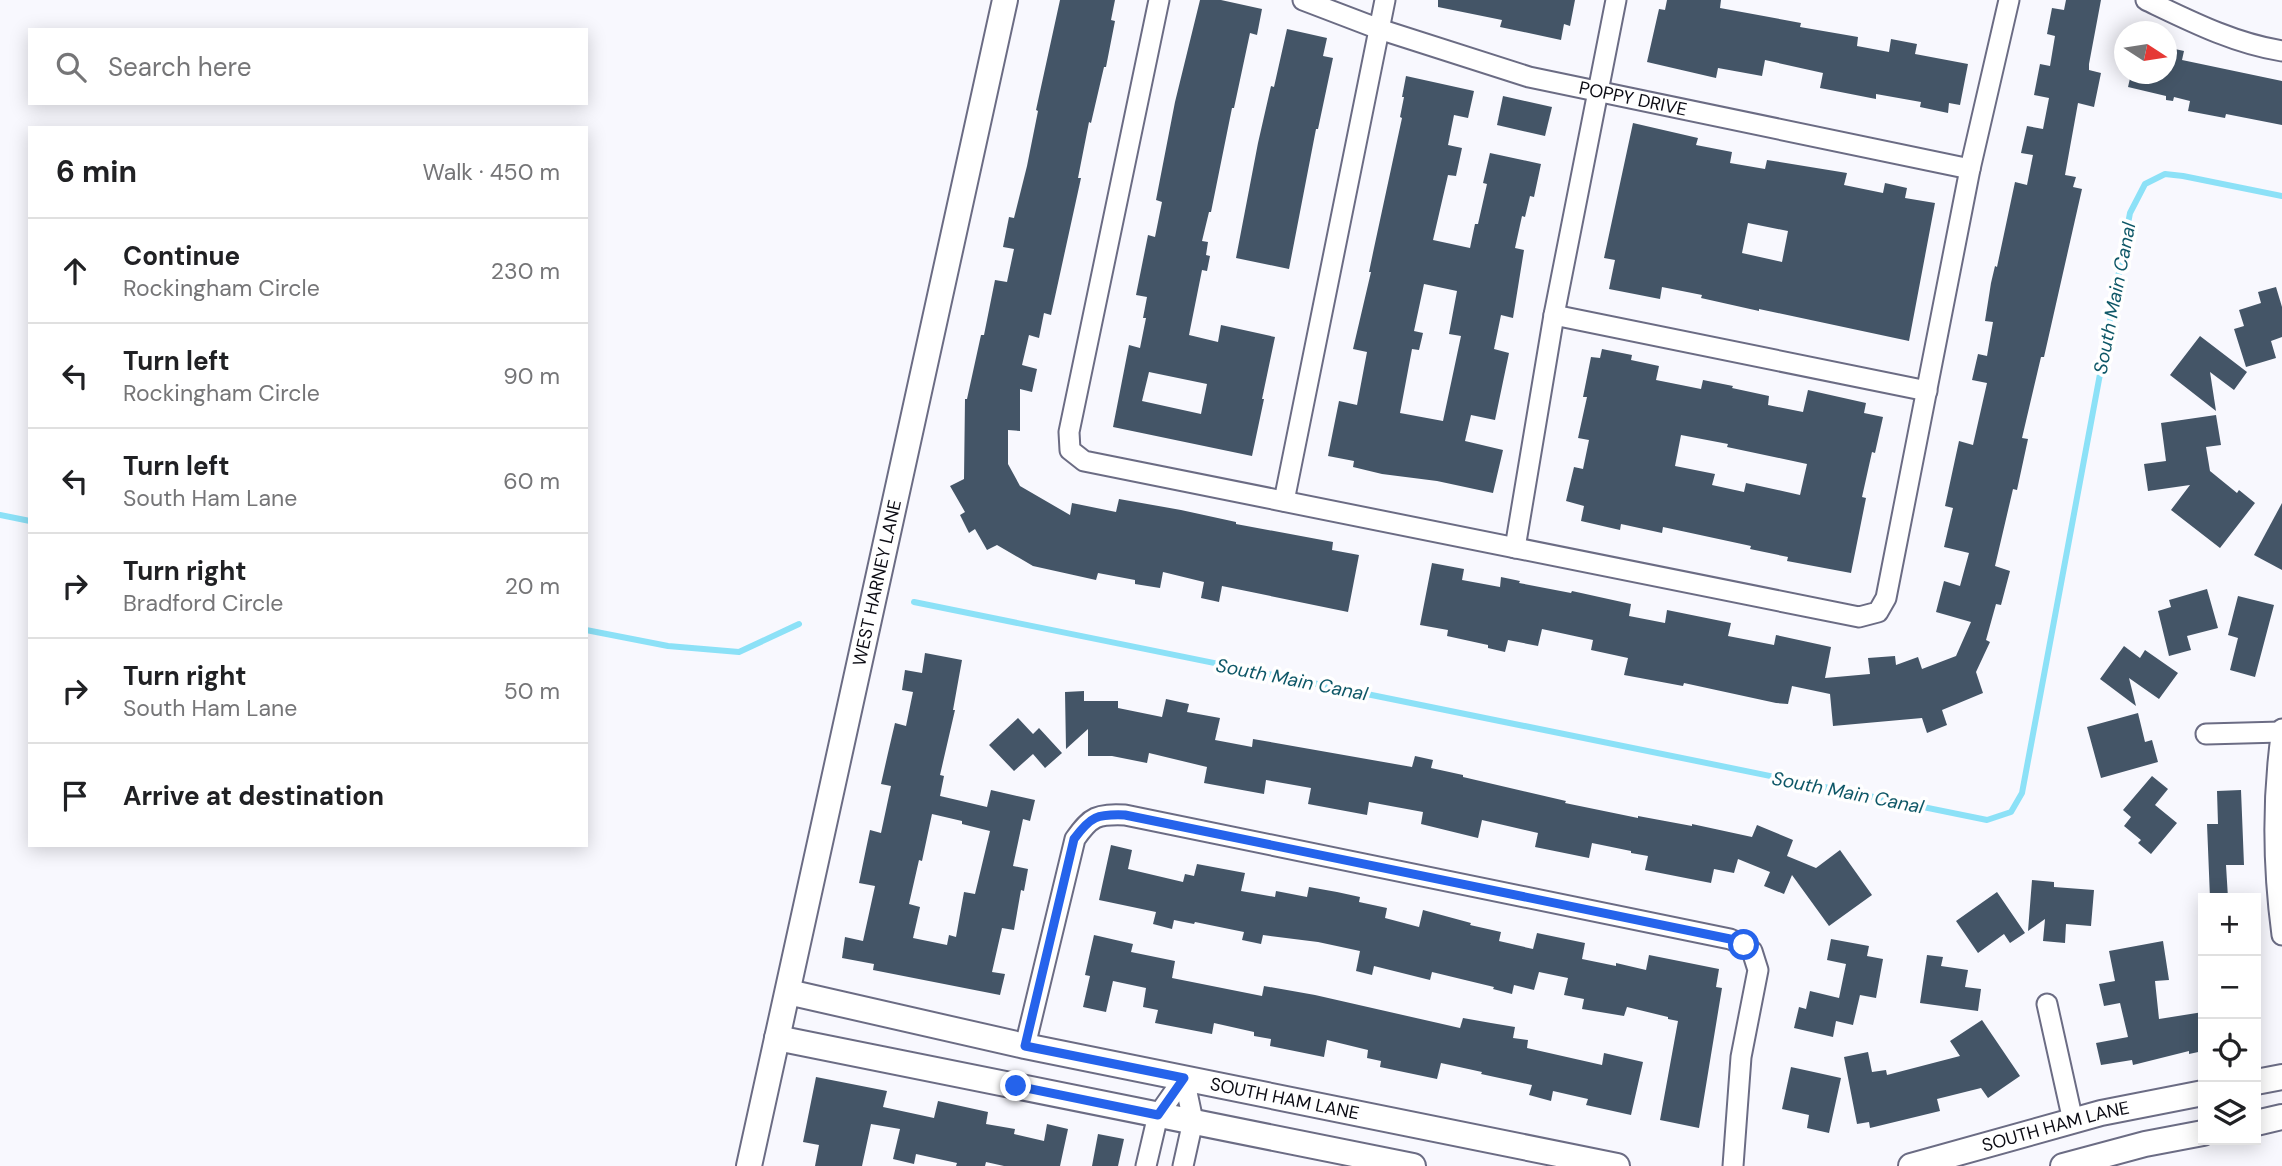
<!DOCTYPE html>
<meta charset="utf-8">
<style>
body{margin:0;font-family:"DM Sans",sans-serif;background:#f6f6f6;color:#202124}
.controls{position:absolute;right:21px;bottom:21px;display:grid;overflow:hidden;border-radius:0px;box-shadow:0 4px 18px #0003}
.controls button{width:63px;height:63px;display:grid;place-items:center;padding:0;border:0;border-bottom:2px solid #e0e0e0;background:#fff;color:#202124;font:35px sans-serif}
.compass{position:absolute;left:2114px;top:21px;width:63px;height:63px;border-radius:50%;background:#fff;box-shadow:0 4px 18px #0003;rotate:102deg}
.stop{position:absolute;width:21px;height:21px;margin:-16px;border:5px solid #2563eb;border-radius:50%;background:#fff}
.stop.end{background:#2563eb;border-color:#fff;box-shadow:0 2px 7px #0008}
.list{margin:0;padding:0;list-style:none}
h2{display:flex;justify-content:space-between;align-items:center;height:91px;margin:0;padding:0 28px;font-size:30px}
h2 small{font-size:23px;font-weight:400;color:#757577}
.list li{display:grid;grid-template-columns:46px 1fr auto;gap:21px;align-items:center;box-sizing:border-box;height:105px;padding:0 28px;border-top:2px solid #e0e0e0}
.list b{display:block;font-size:26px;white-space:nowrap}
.list p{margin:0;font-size:23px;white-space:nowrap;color:#757577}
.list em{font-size:23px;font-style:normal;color:#757577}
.icon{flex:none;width:38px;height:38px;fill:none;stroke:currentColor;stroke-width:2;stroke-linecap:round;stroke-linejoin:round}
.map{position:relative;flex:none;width:2282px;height:1166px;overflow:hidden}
.search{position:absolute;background:#fff;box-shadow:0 4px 18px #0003;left:28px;top:28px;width:560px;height:77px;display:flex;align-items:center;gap:18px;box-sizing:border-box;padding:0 24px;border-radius:0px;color:#757577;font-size:26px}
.panel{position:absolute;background:#fff;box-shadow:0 4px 18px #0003;left:28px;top:126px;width:560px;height:721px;border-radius:0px}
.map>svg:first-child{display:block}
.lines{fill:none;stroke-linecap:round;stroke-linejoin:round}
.stream{stroke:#8ce1f7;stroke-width:6}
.building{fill:#445567;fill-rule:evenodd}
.minor-casing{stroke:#6b6c84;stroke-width:23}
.major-casing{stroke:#6b6c84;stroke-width:28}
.minor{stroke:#fff;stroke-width:19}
.major{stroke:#fff;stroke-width:24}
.route{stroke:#2563eb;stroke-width:9}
.labels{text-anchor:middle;stroke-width:7;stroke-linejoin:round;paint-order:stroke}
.street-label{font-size:18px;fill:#0b0b13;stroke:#fff}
.water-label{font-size:19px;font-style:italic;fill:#0e5767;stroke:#fff}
</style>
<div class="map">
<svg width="2282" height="1166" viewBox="0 0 2282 1166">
<rect width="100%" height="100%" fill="#f8f8fe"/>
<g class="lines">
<g class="stream">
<polyline points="0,515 30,521"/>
<polyline points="914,602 1987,820 2011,812 2022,793 2130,213 2145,184 2165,174 2183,176 2282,196"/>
<polyline points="586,630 668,646 739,652 799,624"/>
</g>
</g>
<g class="building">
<polygon points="1060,0 1115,0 1111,20 1115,21 1106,67 1104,67 1091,123 1089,122 1078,178 1081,178 1051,315 1044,313 1039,338 1029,335 1022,365 1037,369 1032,392 1020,389 1020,431 1008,430 1008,464 1020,486 1070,515 1072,503 1116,512 1119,499 1181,510 1236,522 1236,524 1333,542 1332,550 1359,555 1348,612 1222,586 1219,602 1201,598 1204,582 1163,572 1160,588 1135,584 1135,580 1098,573 1096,580 1033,566 997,545 987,550 975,529 969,533 960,515 965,512 950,486 964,479 965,399 967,399 981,335 984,335 995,280 1007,282 1014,249 1003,247 1009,217 1014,218 1027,166 1038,111 1036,110"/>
<path d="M1200,0H1221L1262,9L1257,35L1250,33L1234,108H1232L1211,212H1209L1202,241L1208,242L1206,255L1210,256L1207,271L1202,270L1189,335L1218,342L1221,325L1275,337L1262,399H1264L1252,456L1113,427L1129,345L1140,348L1146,318H1143L1147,297L1136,295L1148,235L1155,237L1162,202L1156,200L1175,102ZM1149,372L1207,384L1201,414L1142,401Z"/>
<polygon points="1438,0 1575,0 1570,26 1564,24 1561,40 1500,27 1502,20 1438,7"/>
<polygon points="1667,0 1721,0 1720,8 1801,23 1800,27 1858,37 1857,46 1889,52 1891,39 1917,44 1915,54 1968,64 1960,105 1949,103 1948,113 1920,107 1921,102 1876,94 1876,99 1820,88 1823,73 1765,60 1762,76 1718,68 1716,78 1647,62 1659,9 1665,10"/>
<polygon points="2066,0 2101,0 2089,64 2089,70 2101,73 2094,107 2078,103 2065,175 2076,177 2073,187 2082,189 2044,357 2041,357 2022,438 2028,439 2017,490 2013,489 1995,566 2010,571 2001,605 1996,604 1986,640 1990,642 1976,672 1983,693 1942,710 1947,725 1927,733 1922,718 1833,726 1830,694 1792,686 1788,704 1776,703 1684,683 1683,686 1624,675 1628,658 1591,650 1593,640 1542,629 1538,646 1508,640 1505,652 1488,648 1488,645 1447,636 1448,630 1420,625 1432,563 1464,569 1462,580 1500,587 1501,577 1520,581 1519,583 1571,593 1572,591 1631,604 1629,616 1665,623 1667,610 1731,623 1728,636 1774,645 1776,635 1831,647 1825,678 1870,674 1868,658 1895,656 1896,665 1918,657 1922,669 1956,656 1971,622 1936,612 1944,581 1960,586 1969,553 1944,547 1953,508 1945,506 1959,441 1973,445 1987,383 1972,380 1978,354 1987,356 1993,322 1985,321 1991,283 1995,266 1997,267 2015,182 2027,185 2033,155 2021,153 2027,126 2043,129 2049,98 2034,95 2040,64 2050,66 2055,36 2047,34 2052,8 2064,10"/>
<polygon points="1287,29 1327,38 1323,56 1333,58 1318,129 1316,129 1289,269 1236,258 1258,143 1271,86 1274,87"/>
<polygon points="2166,47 2184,51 2182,60 2282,81 2282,125 2226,114 2225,118 2188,111 2190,101 2174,97 2173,101 2166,100 2166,96 2128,87 2131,74 2166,74"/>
<path d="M1406,76L1474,91L1468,118L1454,115L1448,145L1462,148L1456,176L1448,175L1433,240L1470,248L1475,224H1478L1487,184L1483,183L1490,153L1541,164L1534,197L1530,196L1525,217L1522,216L1515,248L1524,250L1513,318L1501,315L1494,349L1509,353L1495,420L1471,415L1465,441L1503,450L1493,493L1437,481L1382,474L1353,467L1354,461L1328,456L1339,401L1357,405L1367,352L1353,349L1371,272H1369L1374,248L1402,118L1400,117L1404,97H1402ZM1424,284L1457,291L1449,334L1461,336L1443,421L1400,413L1412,349L1419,350L1423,333L1414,331Z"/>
<polygon points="1503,96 1552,107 1545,136 1497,125"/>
<path d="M1633,123L1698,138L1696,145L1732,152L1730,163L1765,169L1767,160L1847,173L1844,185L1883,193L1885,183L1907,188L1905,198L1935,203L1909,341L1759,309V311L1701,298L1702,295L1662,287L1660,299L1609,289L1615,260L1604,258ZM1748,223L1788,231L1782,262L1742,253Z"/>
<polygon points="2276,287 2282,307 2282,337 2271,341 2276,358 2246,367 2234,329 2244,326 2239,310 2261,303 2258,292"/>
<polygon points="2200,336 2247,372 2234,390 2210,372 2216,411 2170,375"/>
<path d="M1602,349L1632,355L1631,360L1659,366L1656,380L1701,389L1703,380L1733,386L1732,388L1769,396L1768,405L1803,412L1808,390L1866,403L1864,413L1883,417L1875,453L1872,452L1862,497L1866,498L1851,573L1787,561L1788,557L1750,549L1751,546L1663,527L1662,533L1621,524L1620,530L1581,521L1584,506L1566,501L1574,467L1583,469L1589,440L1578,438L1587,397H1583L1591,357L1600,358ZM1681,435L1728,444L1727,447L1807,464L1800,495L1746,483L1744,492L1712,485L1715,474L1675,466Z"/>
<polygon points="2216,415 2221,445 2206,447 2210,471 2237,493 2239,490 2255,503 2220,548 2171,510 2190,485 2148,491 2144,464 2166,461 2161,423"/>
<polygon points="2282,503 2282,570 2254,555"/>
<polygon points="2207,589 2218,628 2187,636 2191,650 2169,656 2158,611 2171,607 2169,600"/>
<polygon points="2238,596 2274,605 2255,677 2230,670 2238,638 2228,635"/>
<polygon points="2124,646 2140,658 2145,650 2178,673 2159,699 2129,678 2136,706 2100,679"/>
<path d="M925,653L962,660L953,710H955L940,775L944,776L940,796L987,807L991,790L1035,800L1030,821L1023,819L1013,866L1028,869L1024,891L1021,890L1014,930L1002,928L992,972L1005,974L1000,995L873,970L874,964L842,958L845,937L863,941L875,886L859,883L866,849L870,830L881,833L891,786L881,784L888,753L895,723L906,726L913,692L902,690L905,670L922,673ZM932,814L962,821V824L990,831L975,894L964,892L956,937L949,935L947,945L913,938L920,907L909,904L919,860L922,861Z"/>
<polygon points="1084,691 1084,701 1118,701 1118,708 1162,717 1166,699 1189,704 1187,712 1220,718 1215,740 1252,747 1253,739 1412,767 1415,756 1433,760 1431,768 1463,775 1463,777 1566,801 1565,803 1638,818 1638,816 1692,826 1692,824 1752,837 1757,825 1793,840 1787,856 1816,868 1840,850 1872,895 1829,926 1792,875 1784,894 1764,886 1770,872 1738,859 1734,873 1714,869 1711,883 1645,870 1648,856 1631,853 1631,851 1592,843 1589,858 1535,847 1538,833 1482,820 1478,838 1421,824 1423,812 1369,802 1367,815 1308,804 1311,788 1266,780 1264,794 1204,783 1207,767 1149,753 1147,763 1112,756 1088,756 1088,729 1066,749 1065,692"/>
<polygon points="2138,713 2145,742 2152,740 2158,762 2101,778 2087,727"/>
<polygon points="1018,718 1033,734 1039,728 1062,753 1045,768 1033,754 1014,771 989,745"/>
<polygon points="2152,776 2168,789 2155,805 2177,823 2151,854 2138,843 2141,840 2124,826 2131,817 2123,810"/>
<polygon points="2241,790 2244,865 2226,865 2228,898 2210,898 2207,824 2218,824 2217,791"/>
<polygon points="1111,845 1132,850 1128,869 1183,882 1185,874 1194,876 1197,864 1245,873 1241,891 1275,897 1276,891 1307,897 1309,887 1337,892 1360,897 1359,902 1387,908 1385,918 1419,927 1423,910 1471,923 1470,925 1501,932 1499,941 1533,949 1537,933 1585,943 1582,959 1616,966 1616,963 1646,970 1649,955 1719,969 1716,987 1722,988 1699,1128 1660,1120 1678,1021 1668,1019 1668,1017 1627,1007 1624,1016 1582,1009 1584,999 1564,995 1568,978 1539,972 1534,990 1514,985 1512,994 1493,989 1494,987 1432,972 1430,980 1374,966 1372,975 1356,971 1360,951 1318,942 1263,935 1261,944 1242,940 1244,932 1195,922 1194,924 1174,920 1172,929 1153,924 1156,912 1099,900"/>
<polygon points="2032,880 2054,882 2054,887 2094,890 2091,926 2066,924 2065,943 2043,941 2045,919 2028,931"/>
<polygon points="1997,892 2025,933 2010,943 2004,934 1978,953 1956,921"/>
<polygon points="1094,935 1133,944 1131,952 1175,961 1172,978 1262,996 1264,986 1315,995 1460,1028 1463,1018 1491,1023 1515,1027 1513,1038 1528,1040 1527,1048 1602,1065 1604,1053 1643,1062 1631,1115 1586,1105 1588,1099 1553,1091 1551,1101 1529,1095 1532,1085 1481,1074 1482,1072 1441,1063 1437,1079 1380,1067 1381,1061 1367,1058 1368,1050 1327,1040 1324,1057 1270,1046 1271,1039 1254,1036 1254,1032 1214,1023 1212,1034 1155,1023 1158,1010 1143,1007 1146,988 1113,981 1106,1012 1083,1007 1090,976 1085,975"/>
<polygon points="1831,939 1869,946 1867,956 1883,959 1876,998 1860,995 1853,1025 1836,1021 1833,1037 1794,1028 1799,1007 1806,1009 1810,991 1839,998 1846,964 1827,960"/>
<polygon points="2163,941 2169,980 2155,981 2159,1019 2203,1012 2203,1051 2189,1054 2189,1051 2133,1065 2132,1060 2101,1065 2096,1043 2128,1037 2120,1003 2104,1006 2099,984 2115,981 2109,951"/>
<polygon points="1927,955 1943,957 1941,966 1968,970 1965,987 1981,989 1978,1011 1920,1003"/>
<polygon points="1982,1020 2020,1076 1988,1098 1981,1088 1937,1099 1940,1111 1870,1128 1869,1122 1857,1124 1844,1057 1868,1052 1872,1072 1886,1070 1887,1075 1960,1056 1950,1041"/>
<polygon points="1791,1067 1841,1078 1829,1133 1807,1128 1809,1115 1782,1109"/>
<polygon points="816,1077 887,1091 883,1107 934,1118 938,1101 988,1112 986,1124 1015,1129 1014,1134 1044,1141 1047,1124 1068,1129 1060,1166 1004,1166 986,1162 985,1166 956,1166 957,1163 916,1154 914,1164 893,1159 900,1129 871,1124 862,1166 815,1166 819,1145 803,1142"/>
<polygon points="1098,1134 1124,1139 1118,1166 1092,1166"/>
</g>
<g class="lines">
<g class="minor-casing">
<g id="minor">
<polyline points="1159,0 1069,432 1070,450 1084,461 1859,617 1878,612 1886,598 1970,169 2009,0"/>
<path id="s1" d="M1303,0L1379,29L1529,77L1970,169"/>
<path d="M2146,0C2190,21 2233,43 2282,51"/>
<polyline points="1554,315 1927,391"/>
<polyline points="1284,501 1385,0"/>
<polyline points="1515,548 1554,315 1616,0"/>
<path d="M2282,729C2272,798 2273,867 2282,935"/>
<polyline points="2206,734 2281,732"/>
<polyline points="2047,1004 2073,1121"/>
<path d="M1025,1046L1075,839C1091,816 1097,814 1125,815L1730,939L1744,945L1752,951L1758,970L1741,1057L1733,1166"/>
<polyline points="1146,1166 1158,1115 1184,1078"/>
<polyline points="1183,1166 1193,1121 1184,1078"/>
</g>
</g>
<g class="major-casing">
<g id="major">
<path id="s2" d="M788,992L1025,1046L1617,1166"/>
<polyline points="777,1038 1413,1166"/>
<polyline points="2256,1082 2282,1077"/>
<polyline points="2256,1123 2282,1117"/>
<path id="s3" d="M749,1166L1005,0"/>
<path id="s4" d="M1911,1166L2101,1113L2203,1093"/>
<polyline points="2063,1166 2145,1144 2203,1133"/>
</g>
</g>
<use href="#minor" class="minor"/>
<use href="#major" class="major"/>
</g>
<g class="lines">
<path class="route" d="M1016,1086L1158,1115L1184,1078L1025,1046L1074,839C1091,816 1097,814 1125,815L1730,939L1744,945"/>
</g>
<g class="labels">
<g class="street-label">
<text dy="6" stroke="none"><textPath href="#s1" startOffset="345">POPPY DRIVE</textPath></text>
<text dy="6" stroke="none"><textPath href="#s3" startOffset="597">WEST HARNEY LANE</textPath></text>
<text dy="6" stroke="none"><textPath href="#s2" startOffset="508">SOUTH HAM LANE</textPath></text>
<text dy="6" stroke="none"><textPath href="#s4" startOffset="150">SOUTH HAM LANE</textPath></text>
</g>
<g class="water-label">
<text transform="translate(2114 298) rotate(-79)" y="7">South Main Canal</text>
<text transform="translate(1292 679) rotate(11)" y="7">South Main Canal</text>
<text transform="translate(1848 792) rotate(11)" y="7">South Main Canal</text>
</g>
</g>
</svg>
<div class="controls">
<button>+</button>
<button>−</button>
<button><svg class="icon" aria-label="locate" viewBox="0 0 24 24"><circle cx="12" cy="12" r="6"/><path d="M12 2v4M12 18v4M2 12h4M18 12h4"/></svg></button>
<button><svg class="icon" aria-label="layers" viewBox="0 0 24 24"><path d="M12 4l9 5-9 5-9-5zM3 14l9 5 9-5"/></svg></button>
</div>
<svg class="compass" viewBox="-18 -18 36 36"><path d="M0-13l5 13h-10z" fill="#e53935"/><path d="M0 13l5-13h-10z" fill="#757577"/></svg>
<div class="stop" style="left:1744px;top:945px"></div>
<div class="stop end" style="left:1016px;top:1086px"></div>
<div class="search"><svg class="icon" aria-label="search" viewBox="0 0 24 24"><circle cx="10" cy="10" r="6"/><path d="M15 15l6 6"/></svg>Search here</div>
<section class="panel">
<h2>6 min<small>Walk · 450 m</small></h2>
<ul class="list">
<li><svg class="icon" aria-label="ahead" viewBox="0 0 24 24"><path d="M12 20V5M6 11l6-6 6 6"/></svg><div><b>Continue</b><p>Rockingham Circle</p></div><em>230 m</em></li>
<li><svg class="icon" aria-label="left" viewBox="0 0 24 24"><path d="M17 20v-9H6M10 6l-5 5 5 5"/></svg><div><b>Turn left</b><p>Rockingham Circle</p></div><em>90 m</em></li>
<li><svg class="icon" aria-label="left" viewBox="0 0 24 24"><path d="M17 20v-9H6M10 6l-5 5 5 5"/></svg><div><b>Turn left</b><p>South Ham Lane</p></div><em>60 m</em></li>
<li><svg class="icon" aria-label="right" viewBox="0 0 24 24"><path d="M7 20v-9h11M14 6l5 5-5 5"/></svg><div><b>Turn right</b><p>Bradford Circle</p></div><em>20 m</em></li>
<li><svg class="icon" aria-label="right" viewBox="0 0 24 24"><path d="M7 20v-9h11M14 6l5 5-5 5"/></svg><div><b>Turn right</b><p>South Ham Lane</p></div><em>50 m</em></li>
<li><svg class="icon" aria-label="arrive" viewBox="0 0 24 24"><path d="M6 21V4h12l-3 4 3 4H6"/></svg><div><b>Arrive at destination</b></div></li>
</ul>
</section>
</div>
